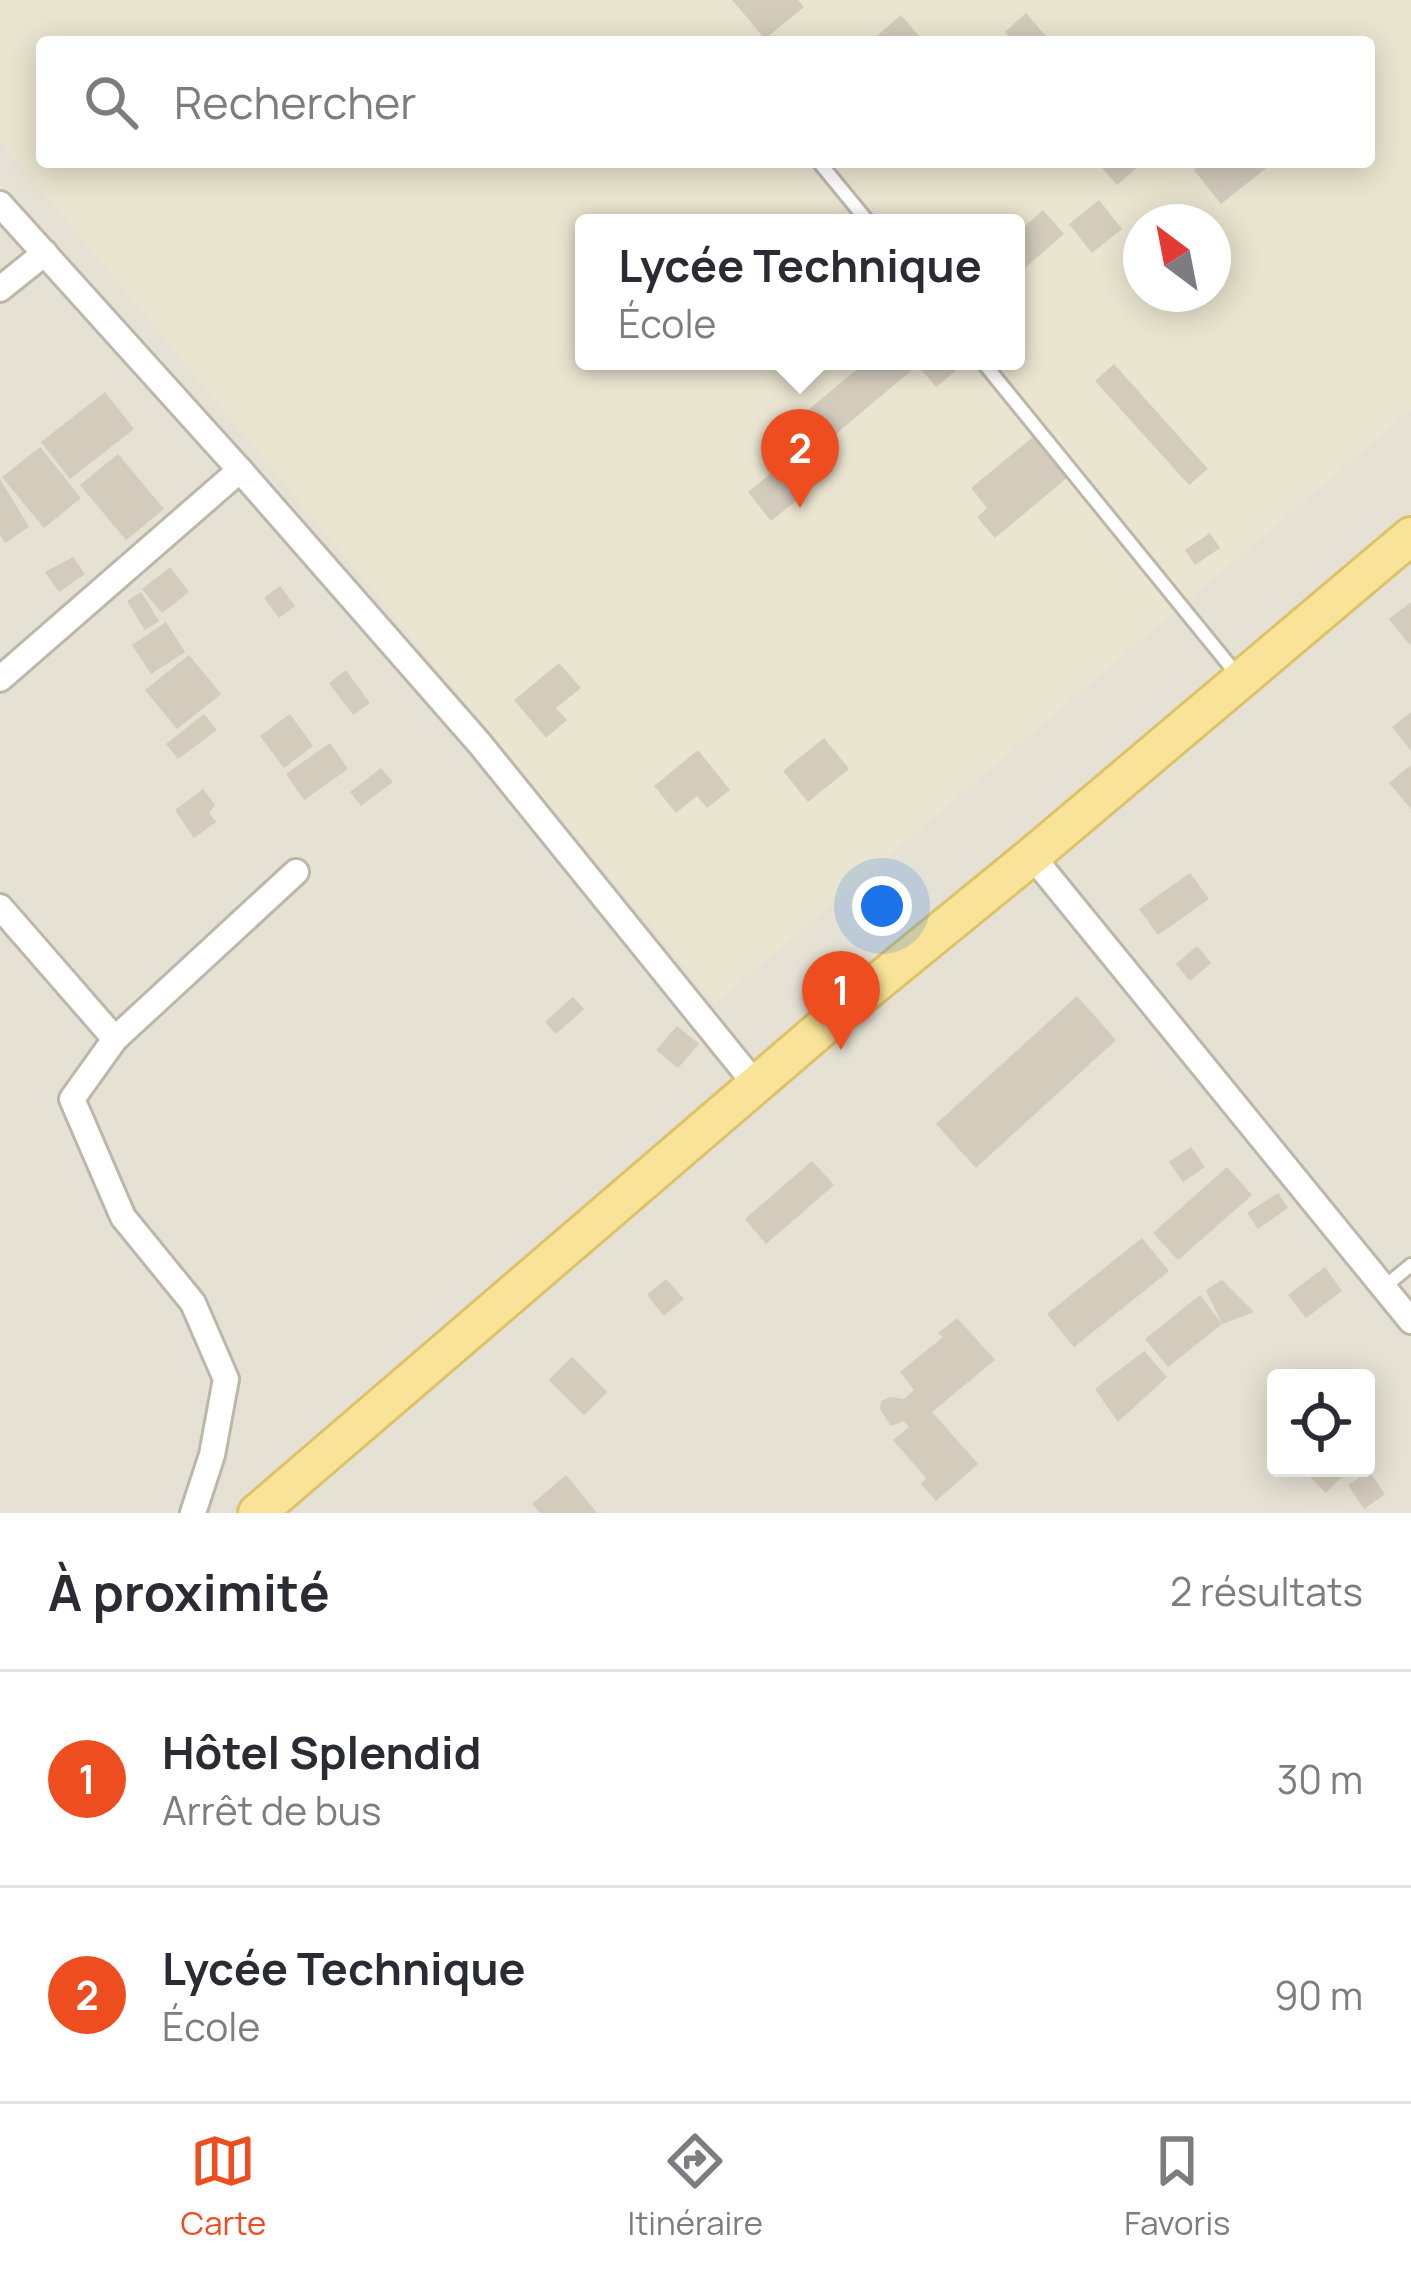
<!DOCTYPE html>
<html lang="fr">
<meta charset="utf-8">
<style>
body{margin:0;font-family:Manrope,sans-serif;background:#f7f7f7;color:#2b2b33}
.controls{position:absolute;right:36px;bottom:36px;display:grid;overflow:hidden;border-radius:12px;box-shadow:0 6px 30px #0003}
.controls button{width:108px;height:108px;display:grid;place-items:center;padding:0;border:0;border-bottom:3px solid #e1e1e2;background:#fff;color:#2b2b33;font:60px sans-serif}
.compass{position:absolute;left:1123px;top:204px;width:108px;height:108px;border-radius:50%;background:#fff;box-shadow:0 6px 30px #0003;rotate:328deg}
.you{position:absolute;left:882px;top:906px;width:42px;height:42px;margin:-30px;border:9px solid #fff;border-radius:50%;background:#1a73e8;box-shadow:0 0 0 18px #1a73e833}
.badge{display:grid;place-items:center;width:78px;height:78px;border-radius:50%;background:#ee4d20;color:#fff;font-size:39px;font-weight:700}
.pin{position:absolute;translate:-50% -99px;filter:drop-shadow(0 3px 6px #0008)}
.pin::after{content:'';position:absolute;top:63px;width:42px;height:36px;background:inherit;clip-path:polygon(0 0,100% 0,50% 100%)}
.popup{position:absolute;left:575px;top:214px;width:450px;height:156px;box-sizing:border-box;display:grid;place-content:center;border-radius:12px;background:#fff;filter:drop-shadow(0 3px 9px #0005);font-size:39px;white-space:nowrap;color:#7c7c81}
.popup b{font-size:45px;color:#2b2b33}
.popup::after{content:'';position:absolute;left:50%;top:100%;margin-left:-24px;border:24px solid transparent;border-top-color:#fff}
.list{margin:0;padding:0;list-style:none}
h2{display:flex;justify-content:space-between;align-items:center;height:156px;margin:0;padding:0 48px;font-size:51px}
h2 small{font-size:39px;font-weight:400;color:#7c7c81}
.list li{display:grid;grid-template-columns:78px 1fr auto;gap:36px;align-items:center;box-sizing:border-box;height:216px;padding:0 48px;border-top:3px solid #e1e1e2}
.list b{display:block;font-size:45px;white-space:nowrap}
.list p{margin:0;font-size:39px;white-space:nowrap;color:#7c7c81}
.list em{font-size:39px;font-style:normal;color:#7c7c81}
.icon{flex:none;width:66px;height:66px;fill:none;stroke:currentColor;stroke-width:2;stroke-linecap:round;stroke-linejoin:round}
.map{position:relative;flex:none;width:1411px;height:1513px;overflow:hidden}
.search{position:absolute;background:#fff;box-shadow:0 6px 30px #0003;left:36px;right:36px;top:36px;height:132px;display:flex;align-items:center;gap:30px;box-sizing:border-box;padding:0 42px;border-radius:12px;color:#7c7c81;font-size:45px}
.sheet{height:588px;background:#fff}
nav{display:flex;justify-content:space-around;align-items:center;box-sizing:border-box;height:168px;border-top:3px solid #e1e1e2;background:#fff;font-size:33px;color:#7c7c81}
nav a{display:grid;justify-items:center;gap:6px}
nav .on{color:#ee4d20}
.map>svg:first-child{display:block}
.residential{fill:#e5e1d4;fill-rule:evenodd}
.education{fill:#eae5d0;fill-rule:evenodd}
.building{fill:#d3cbbc}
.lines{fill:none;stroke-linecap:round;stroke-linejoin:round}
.service-casing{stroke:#bdb7a9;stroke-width:18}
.minor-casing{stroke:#bdb7a9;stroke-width:30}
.primary-casing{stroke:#ddc269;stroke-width:42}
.service{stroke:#fff;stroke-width:12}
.minor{stroke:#fff;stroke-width:24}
.primary{stroke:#f8e398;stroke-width:36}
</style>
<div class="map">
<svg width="1411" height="1513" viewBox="0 0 1411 1513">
<rect width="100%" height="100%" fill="#f2efe5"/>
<path class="residential" d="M0,0H1411V1513H0ZM42,42H1369V162H42ZM1141,222H1213V294H1141ZM584,223H1016V361H584ZM1276,1378H1366V1468H1276Z"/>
<path class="education" d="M0,0H1411V410L715,1004L0,141ZM42,42H1369V162H42ZM1141,222H1213V294H1141ZM584,223H1016V361H584Z"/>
<g class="building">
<polygon points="732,0 798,0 804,7 765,39"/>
<polygon points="1026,13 1046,36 1039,42 1014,42 1005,32"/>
<polygon points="901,15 924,42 870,42"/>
<polygon points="1097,162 1144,162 1117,185"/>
<polygon points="1203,162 1274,162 1221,204 1194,170"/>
<polygon points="1099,200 1122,229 1092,253 1069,224"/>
<polygon points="1043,210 1064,234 1016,276 1016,234"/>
<polygon points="867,361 903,361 911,371 831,438 808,410"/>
<polygon points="914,361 968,361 936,387"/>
<polygon points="1114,364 1208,469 1189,485 1095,381"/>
<polygon points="105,392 134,429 70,479 41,442"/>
<polygon points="1034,436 1068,477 995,538 977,517 987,508 971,488"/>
<polygon points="809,442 833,471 771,521 748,492"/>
<polygon points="40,447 81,498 44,528 2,477"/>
<polygon points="118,454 164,509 126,540 80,485"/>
<polygon points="0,479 29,527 5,543 0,535"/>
<polygon points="1210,533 1220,548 1195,565 1185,550"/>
<polygon points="73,557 85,574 59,592 45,572"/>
<polygon points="170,567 189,592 162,613 142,589"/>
<polygon points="280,586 295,606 279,618 264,598"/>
<polygon points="141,592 159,621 145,630 127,601"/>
<polygon points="1411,602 1411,646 1389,619"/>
<polygon points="166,622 185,652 151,674 132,645"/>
<polygon points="189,655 221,694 177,729 145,690"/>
<polygon points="559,663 581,688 556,708 567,720 546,738 514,700"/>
<polygon points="346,670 370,703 353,715 329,683"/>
<polygon points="1411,712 1411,751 1392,727"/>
<polygon points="204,714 217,730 178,759 166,744"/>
<polygon points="290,714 313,746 284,768 260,736"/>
<polygon points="824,738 849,769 808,802 783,771"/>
<polygon points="330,743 348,769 304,800 286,774"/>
<polygon points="698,750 730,790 707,808 697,796 676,813 654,786"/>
<polygon points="1411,765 1411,809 1389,783"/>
<polygon points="381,768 393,782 361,806 350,792"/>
<polygon points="203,789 215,805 209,813 216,822 194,838 175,810"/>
<polygon points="1190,873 1209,899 1158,935 1139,909"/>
<polygon points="1197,946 1211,963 1190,981 1176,964"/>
<polygon points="1077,996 1116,1040 976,1168 936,1124"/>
<polygon points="573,997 584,1009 556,1034 545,1022"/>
<polygon points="677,1026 699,1044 678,1068 656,1050"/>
<polygon points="1191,1147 1205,1167 1183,1182 1169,1162"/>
<polygon points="812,1161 834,1185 766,1244 745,1219"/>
<polygon points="1227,1167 1252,1195 1178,1260 1153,1233"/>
<polygon points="1278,1193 1288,1208 1258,1229 1247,1213"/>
<polygon points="1142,1238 1169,1271 1074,1347 1047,1314"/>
<polygon points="1325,1267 1342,1291 1306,1318 1288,1295"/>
<polygon points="666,1279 684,1299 664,1316 647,1295"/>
<polygon points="1222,1280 1254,1312 1222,1324 1168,1367 1145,1339 1200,1295 1222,1324 1206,1290"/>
<polygon points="957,1318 995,1360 932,1412 978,1464 936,1501 921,1484 926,1478 893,1440 909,1427 904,1421 891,1426 880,1409 881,1401 890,1397 904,1399 914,1390 900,1372 943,1337 938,1333"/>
<polygon points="1144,1351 1167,1377 1118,1422 1095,1389"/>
<polygon points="572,1357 607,1392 584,1415 549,1380"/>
<polygon points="1310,1468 1343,1468 1346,1473 1326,1493 1305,1472"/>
<polygon points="1369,1471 1385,1494 1364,1509 1348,1485"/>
<polygon points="566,1475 597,1513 540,1513 532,1504"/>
</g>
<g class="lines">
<g class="service-casing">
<g id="service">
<polyline points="819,162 869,223"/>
<polyline points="982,361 1239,677"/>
<polyline points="1384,1287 1411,1265"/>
</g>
</g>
<g class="minor-casing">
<g id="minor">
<polyline points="0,204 240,470"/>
<polyline points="0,289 45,253"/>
<polyline points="0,679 240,470 480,744 756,1085"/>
<polyline points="1032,856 1411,1321"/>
<polyline points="0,907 115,1039"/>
<polyline points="193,1513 212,1455 226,1379 193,1303 123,1217 72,1099 115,1039 296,872"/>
</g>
</g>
<g class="primary-casing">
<polyline id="primary" points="257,1513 830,1021 1032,856 1411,536"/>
</g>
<use href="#service" class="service"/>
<use href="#minor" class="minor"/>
<use href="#primary" class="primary"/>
</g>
</svg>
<div class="controls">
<button><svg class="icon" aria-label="locate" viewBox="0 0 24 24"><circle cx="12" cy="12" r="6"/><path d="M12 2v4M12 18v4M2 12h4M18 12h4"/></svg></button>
</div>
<svg class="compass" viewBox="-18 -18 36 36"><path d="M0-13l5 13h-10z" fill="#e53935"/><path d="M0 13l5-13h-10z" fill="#7c7c81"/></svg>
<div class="you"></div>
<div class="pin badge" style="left:841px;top:1050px">1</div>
<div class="pin badge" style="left:800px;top:508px">2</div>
<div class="popup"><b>Lycée Technique</b>École</div>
<div class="search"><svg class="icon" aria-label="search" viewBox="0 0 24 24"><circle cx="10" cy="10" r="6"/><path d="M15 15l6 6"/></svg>Rechercher</div>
</div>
<section class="sheet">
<h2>À proximité<small>2 résultats</small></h2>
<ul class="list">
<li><span class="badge">1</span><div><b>Hôtel Splendid</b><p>Arrêt de bus</p></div><em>30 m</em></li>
<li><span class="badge">2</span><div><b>Lycée Technique</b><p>École</p></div><em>90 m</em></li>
</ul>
</section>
<nav>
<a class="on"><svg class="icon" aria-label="map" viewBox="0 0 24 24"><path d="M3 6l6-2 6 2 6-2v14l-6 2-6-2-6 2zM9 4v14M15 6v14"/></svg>Carte</a>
<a><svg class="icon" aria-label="directions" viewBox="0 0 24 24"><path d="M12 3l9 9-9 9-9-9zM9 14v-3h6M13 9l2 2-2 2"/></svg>Itinéraire</a>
<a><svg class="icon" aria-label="saved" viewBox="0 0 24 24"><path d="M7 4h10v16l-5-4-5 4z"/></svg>Favoris</a>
</nav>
